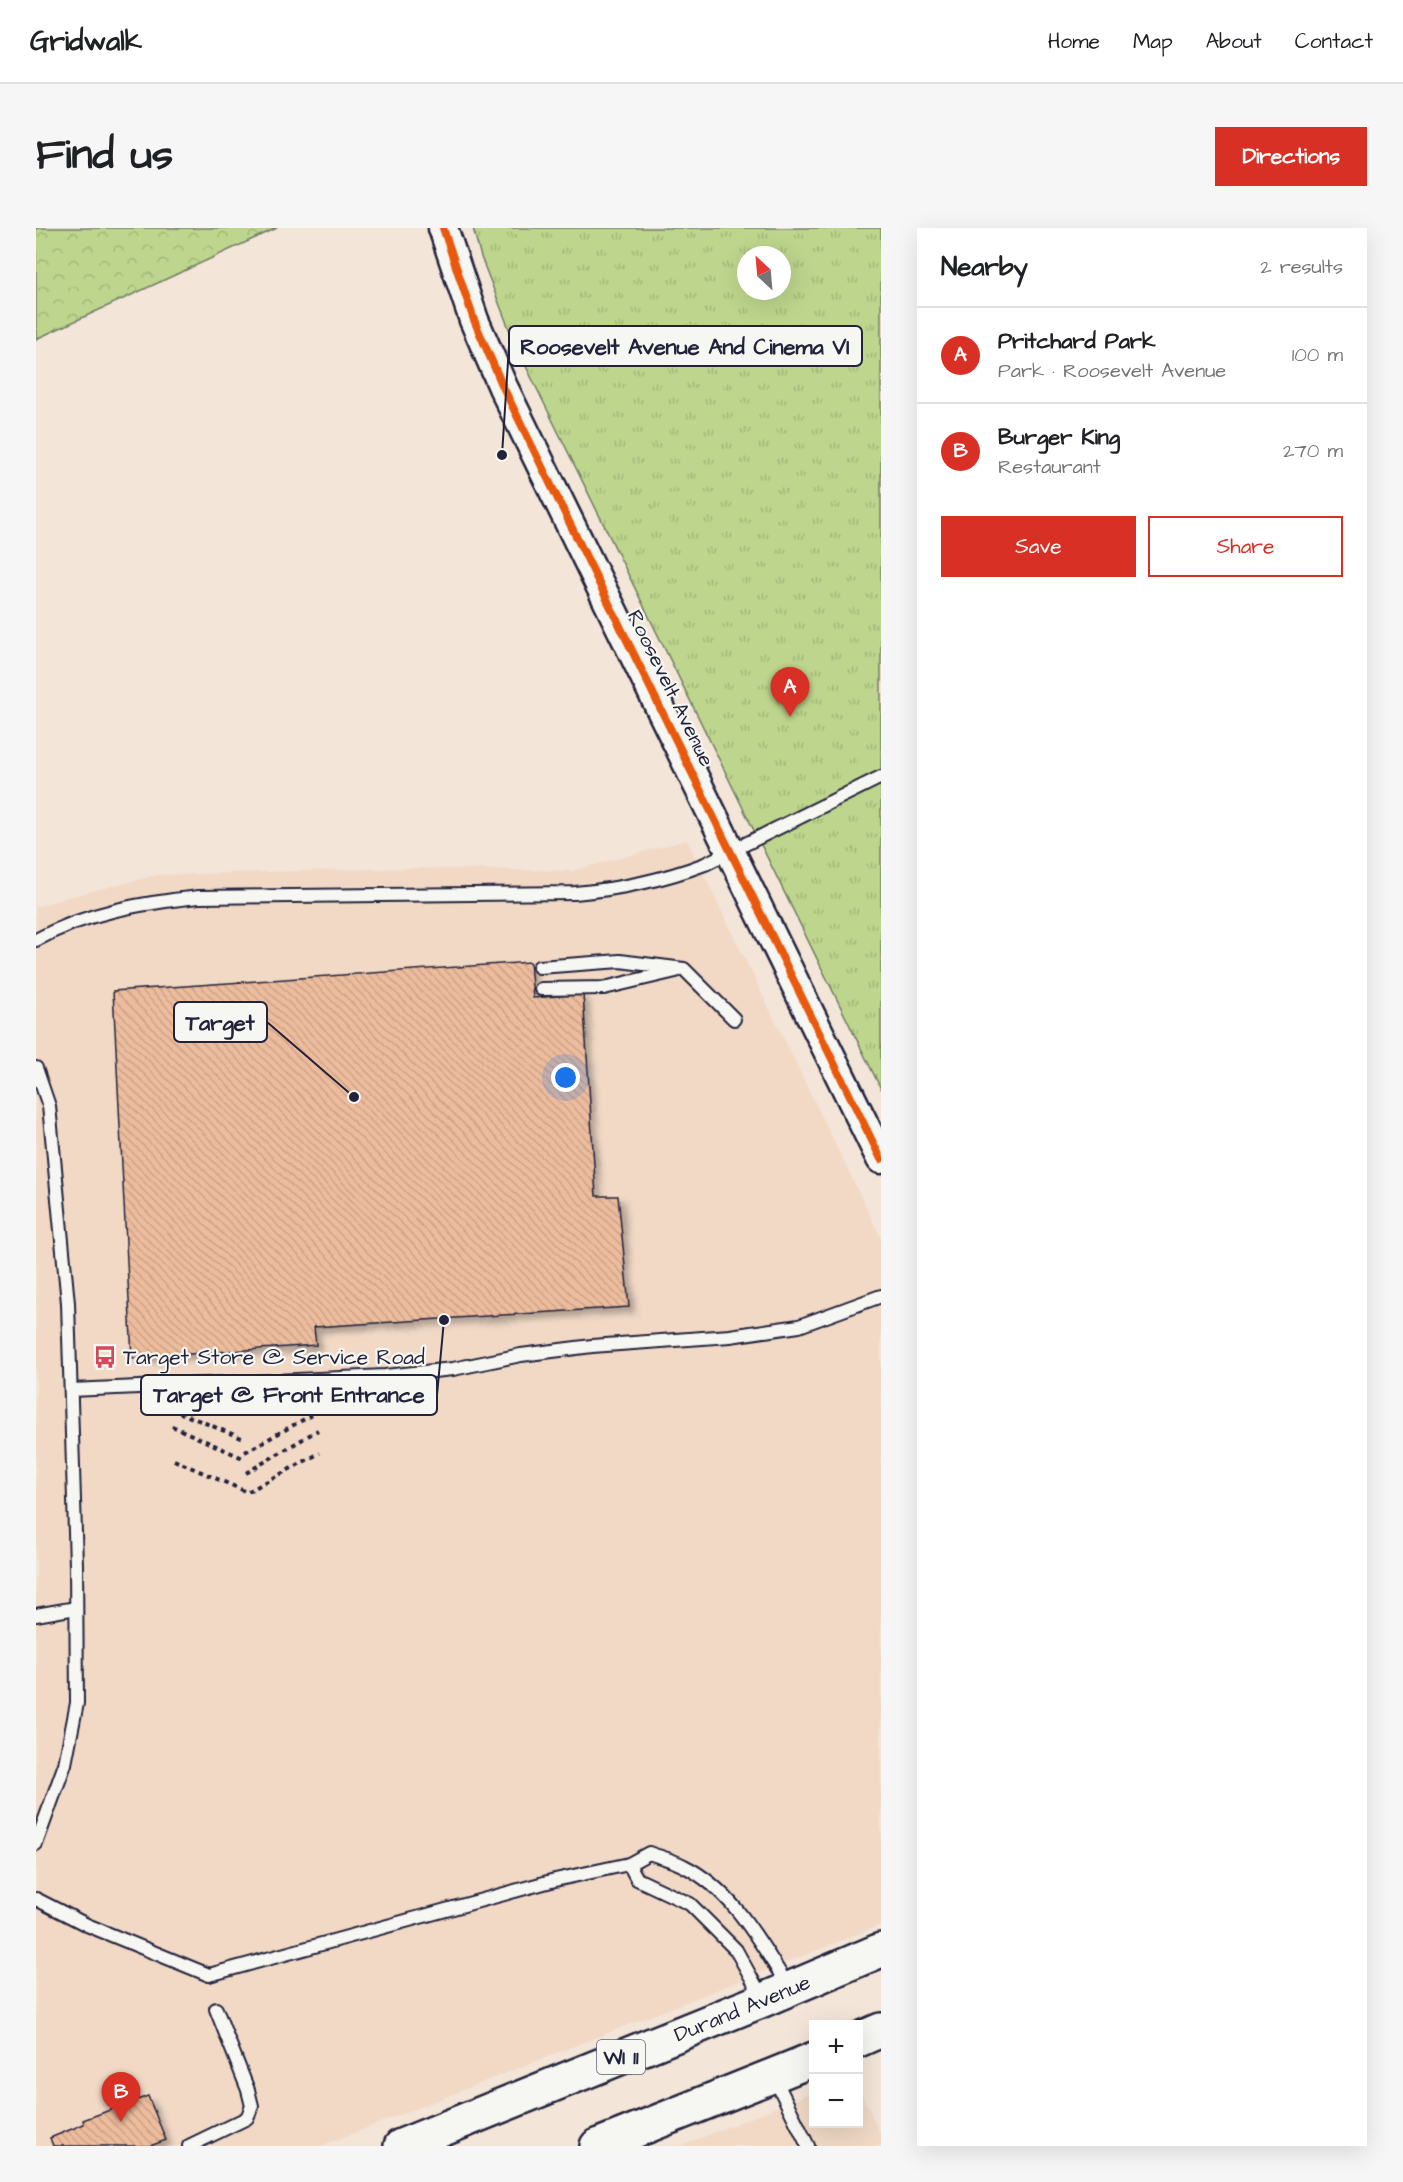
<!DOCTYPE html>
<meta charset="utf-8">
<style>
body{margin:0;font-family:"Architects Daughter",sans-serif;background:#f6f6f6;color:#202124}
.controls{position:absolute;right:18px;bottom:18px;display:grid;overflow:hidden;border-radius:0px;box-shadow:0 6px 24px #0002}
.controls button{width:54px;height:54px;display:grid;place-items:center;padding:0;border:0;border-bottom:2px solid #e0e0e0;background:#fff;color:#202124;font:30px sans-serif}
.compass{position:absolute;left:701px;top:18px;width:54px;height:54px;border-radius:50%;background:#fff;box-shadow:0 6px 24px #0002;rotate:334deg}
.you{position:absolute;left:530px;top:850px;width:21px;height:21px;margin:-15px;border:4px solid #fff;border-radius:50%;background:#1a73e8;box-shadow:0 0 0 9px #1a73e833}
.badge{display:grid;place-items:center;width:39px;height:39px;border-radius:50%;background:#d93025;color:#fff;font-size:20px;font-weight:700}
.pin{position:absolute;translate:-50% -50px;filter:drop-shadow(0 2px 3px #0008)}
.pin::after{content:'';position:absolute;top:32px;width:21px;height:18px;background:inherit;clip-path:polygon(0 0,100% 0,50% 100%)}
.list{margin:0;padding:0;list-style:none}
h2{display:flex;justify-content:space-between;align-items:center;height:78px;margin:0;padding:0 24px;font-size:26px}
h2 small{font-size:20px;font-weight:400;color:#757577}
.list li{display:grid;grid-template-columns:39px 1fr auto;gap:18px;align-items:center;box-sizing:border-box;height:96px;padding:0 24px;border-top:2px solid #e0e0e0}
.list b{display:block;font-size:22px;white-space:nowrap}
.list p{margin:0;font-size:20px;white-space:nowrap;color:#757577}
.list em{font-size:20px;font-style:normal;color:#757577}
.actions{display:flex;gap:12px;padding:18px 24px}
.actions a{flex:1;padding:14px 0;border:2px solid #d93025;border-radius:0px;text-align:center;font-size:21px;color:#d93025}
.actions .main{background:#d93025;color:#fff}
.map{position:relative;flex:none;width:845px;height:1918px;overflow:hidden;border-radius:0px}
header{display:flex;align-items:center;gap:36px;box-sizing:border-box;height:84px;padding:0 30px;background:#fff;border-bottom:2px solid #e0e0e0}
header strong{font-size:28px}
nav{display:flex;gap:33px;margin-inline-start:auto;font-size:21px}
.intro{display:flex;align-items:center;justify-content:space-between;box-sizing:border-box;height:144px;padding:0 36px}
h1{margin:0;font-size:42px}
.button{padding:15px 27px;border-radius:0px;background:#d93025;color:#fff;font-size:21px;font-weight:700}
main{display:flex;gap:36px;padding:0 36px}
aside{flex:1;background:#fff;border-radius:0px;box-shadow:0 6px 24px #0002}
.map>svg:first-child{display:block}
.built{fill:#f1d9c6}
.forest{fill:url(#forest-crowns);stroke:#707c64;stroke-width:1.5}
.park{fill:url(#park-tufts);stroke:#707c64;stroke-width:1.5;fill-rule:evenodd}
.building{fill:url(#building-back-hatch);stroke:#22223b;stroke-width:1.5;filter:url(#shadow)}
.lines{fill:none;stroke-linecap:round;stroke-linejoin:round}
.service-casing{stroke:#22223b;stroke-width:16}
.tertiary-casing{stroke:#22223b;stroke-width:33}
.primary-casing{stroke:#22223b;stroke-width:38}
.path{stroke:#22223b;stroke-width:4;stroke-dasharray:4.5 4.5;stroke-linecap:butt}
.service{stroke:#f6f6f2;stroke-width:12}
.tertiary{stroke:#f6f6f2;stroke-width:28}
.primary{stroke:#f6f6f2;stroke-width:33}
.cycleway-casing{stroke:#f6f6f2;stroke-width:11}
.cycleway{stroke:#e8590c;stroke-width:8}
.labels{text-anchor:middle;stroke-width:4.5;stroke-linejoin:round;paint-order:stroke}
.shield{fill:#f6f6f2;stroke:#626272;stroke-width:1.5}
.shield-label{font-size:20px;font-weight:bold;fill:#22223b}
.street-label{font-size:21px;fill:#22223b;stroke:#f6f6f2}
.poi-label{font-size:21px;fill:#22223b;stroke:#f6f6f2;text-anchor:start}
.leader{fill:none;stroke:#22223b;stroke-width:2}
.callout-dot{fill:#22223b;stroke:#f6f6f2;stroke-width:2}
.callout{fill:#f6f6f2;stroke:#22223b;stroke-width:2}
.callout-label{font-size:22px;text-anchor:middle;font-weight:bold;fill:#22223b}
</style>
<header>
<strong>Gridwalk</strong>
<nav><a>Home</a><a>Map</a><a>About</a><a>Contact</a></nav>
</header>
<div class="intro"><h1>Find us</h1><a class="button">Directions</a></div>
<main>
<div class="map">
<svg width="845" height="1918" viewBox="0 0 845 1918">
<defs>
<pattern id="forest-crowns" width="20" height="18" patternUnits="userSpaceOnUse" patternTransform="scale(1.5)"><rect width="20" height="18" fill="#bdd58c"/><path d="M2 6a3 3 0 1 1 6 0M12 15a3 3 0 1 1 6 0" fill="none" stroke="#a2b77a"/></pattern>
<pattern id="park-tufts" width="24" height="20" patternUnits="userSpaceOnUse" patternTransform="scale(1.5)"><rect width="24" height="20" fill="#bdd58c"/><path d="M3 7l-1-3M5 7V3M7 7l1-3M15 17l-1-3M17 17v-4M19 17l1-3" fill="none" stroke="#a2b77a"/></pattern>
<pattern id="building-back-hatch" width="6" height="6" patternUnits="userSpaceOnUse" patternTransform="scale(1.5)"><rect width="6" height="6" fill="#edbc9d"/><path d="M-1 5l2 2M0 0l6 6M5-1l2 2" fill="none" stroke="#cba188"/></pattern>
<filter id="shadow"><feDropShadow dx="5.5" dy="5.5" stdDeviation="3" flood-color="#0004"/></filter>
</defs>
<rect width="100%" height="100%" fill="#f3e5d8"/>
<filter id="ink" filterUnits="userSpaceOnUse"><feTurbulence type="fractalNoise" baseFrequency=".0167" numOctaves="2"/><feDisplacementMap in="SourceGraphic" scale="12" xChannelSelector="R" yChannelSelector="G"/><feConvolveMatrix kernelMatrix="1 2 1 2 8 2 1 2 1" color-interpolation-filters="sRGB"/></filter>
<g filter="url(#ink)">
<g class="built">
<polygon points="651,612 845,1010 845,1697 285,1918 0,1918 0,679 32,669 121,647 381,640 536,643"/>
<polygon points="823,1860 845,1908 845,1918 645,1918 777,1864 778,1896 822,1896"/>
</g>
<polygon class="forest" points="0,0 241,0 0,111"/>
<path class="park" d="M437,0H845V861L479,116L445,29ZM710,27H746V63H710Z"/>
<g class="building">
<polygon points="494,734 497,770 547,766 560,968 582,968 593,1079 278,1099 280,1117 96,1130 77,763"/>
<polygon points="112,1868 130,1912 114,1918 17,1918 14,1910 48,1896 47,1892"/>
</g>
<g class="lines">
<g class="service-casing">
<g id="service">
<path d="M0,712C51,684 106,675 163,669L539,665C584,661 627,652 669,636L845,549"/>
<polyline points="503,739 584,733 648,741 698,791"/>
<polyline points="505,761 568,760 640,743"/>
<polyline points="0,840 13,878 32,1075 40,1337 41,1475 29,1536 0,1616"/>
<polyline points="35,1162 349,1148 417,1141 485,1127 556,1118 694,1108 763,1098 845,1068"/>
<polyline points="0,1387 40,1380"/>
<polyline points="593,1636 601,1651 654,1676 700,1722 727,1771"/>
<path d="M0,1671L51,1697L173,1747L519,1652L593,1636L613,1625C624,1629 637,1632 648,1638C698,1663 724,1715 754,1761"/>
<polyline points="738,1849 772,1918"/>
<polyline points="153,1918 211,1890 216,1878 212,1862 180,1781"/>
</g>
</g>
<g class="tertiary-casing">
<polyline id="tertiary" points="407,0 438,92 467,159 845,931"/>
</g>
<g class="primary-casing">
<g id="primary">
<polyline points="822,1812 845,1802"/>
<path id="s1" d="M365,1918L727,1772L845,1722"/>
<polyline points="561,1918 778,1831"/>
</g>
</g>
<g class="path">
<polyline points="135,1181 208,1211"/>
<polyline points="136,1198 209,1231"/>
<polyline points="209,1224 281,1184"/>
<polyline points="138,1232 211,1264 284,1225"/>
<polyline points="210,1245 282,1202"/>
</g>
<use href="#service" class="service"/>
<use href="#tertiary" class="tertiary"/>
<use href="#primary" class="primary"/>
<g class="cycleway-casing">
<polyline id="cycleway" points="407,0 438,92 467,159 845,931"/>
</g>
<use href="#cycleway" class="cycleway"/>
</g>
</g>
<defs>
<g id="bus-bare" transform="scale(1.8)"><path d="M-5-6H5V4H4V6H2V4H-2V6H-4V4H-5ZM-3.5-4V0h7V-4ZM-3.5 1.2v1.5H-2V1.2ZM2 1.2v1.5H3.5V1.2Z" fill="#d1495b" stroke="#f6f6f2" stroke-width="2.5" paint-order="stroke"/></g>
</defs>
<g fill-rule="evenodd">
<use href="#bus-bare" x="69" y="1129"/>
</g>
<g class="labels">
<rect class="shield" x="561" y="1812" width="48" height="34" rx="4.5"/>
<g class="shield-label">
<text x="585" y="1836">WI 11</text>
</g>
<g class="street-label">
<text transform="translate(635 460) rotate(64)" y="7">Roosevelt Avenue</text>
<text dy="7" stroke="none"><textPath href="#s1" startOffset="368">Durand Avenue</textPath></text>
</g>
<g class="poi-label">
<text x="87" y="1136">Target Store @ Service Road</text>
</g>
</g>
<path class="leader" d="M466 227L473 118M318 869L231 794M408 1092L401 1167"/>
<g class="callout-dot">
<circle cx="466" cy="227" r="6"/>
<circle cx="318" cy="869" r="6"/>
<circle cx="408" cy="1092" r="6"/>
</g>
<g class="callout">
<rect x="473" y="98" width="353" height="40" rx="6"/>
<rect x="138" y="774" width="93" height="40" rx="6"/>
<rect x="105" y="1147" width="296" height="40" rx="6"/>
</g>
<g class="callout-label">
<text x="649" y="126">Roosevelt Avenue And Cinema VI</text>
<text x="184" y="802">Target</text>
<text x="253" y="1174">Target @ Front Entrance</text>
</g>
</svg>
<div class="controls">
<button>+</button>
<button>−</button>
</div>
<svg class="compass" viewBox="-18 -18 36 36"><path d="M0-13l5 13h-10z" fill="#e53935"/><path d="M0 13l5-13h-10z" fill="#757577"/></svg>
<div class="you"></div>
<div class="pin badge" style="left:754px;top:489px">A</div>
<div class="pin badge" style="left:85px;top:1894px">B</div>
</div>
<aside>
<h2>Nearby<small>2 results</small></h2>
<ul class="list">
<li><span class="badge">A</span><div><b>Pritchard Park</b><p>Park · Roosevelt Avenue</p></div><em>100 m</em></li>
<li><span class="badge">B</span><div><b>Burger King</b><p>Restaurant</p></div><em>270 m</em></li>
</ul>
<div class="actions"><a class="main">Save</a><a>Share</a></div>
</aside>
</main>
